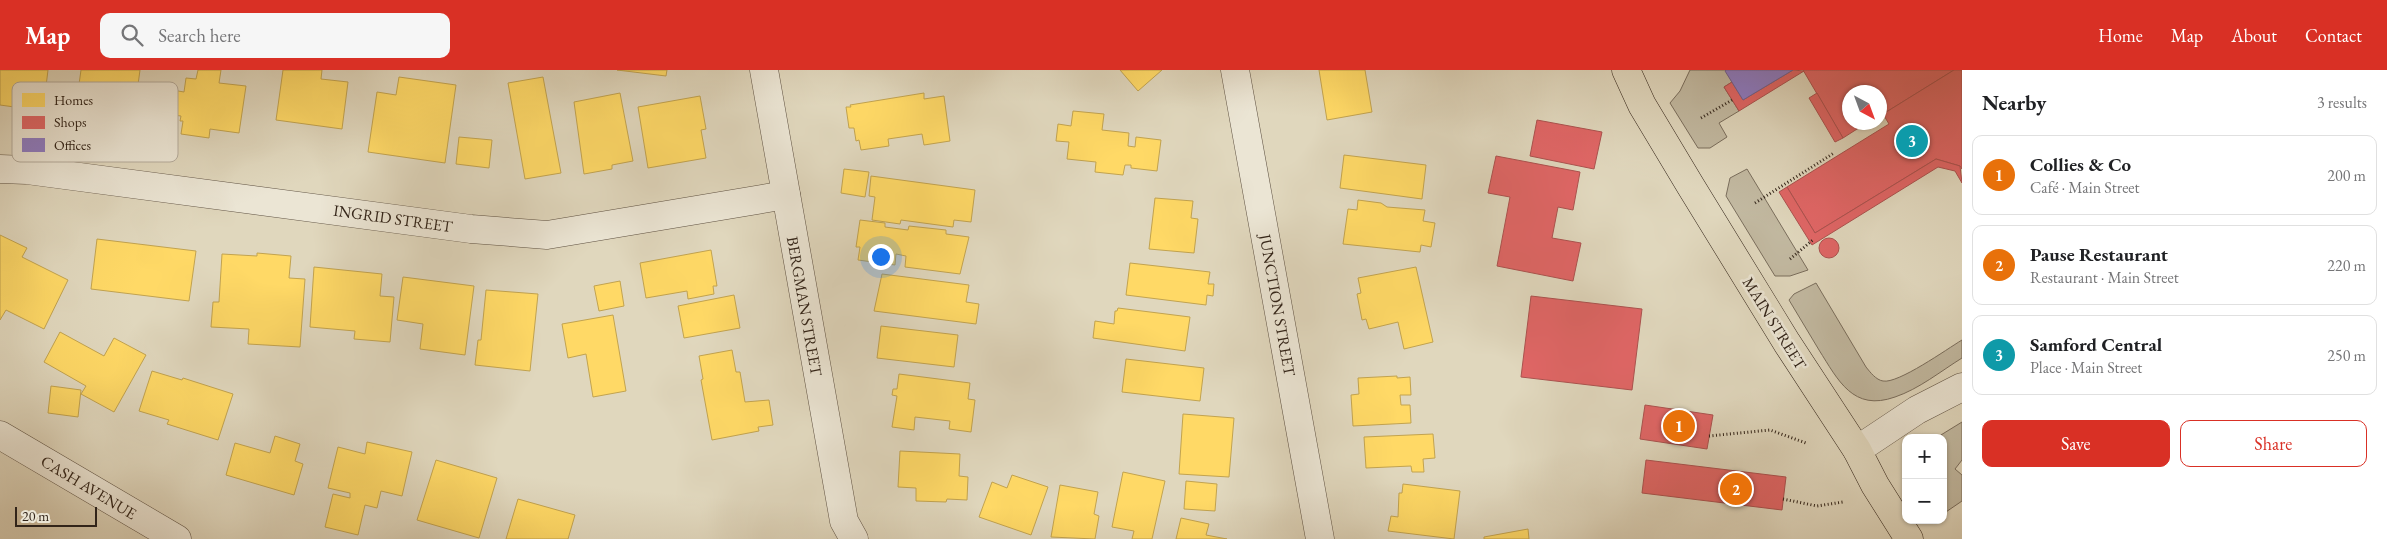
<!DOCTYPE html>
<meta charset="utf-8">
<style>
body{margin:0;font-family:"EB Garamond",serif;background:#f6f6f6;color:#202124}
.controls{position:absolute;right:15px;bottom:15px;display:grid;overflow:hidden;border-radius:10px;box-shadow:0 1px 4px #0004}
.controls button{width:45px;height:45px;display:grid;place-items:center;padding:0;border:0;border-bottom:1px solid #e0e0e0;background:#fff;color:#202124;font:25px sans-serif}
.compass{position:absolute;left:1842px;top:15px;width:45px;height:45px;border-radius:50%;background:#fff;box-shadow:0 1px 4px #0004;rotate:139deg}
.scale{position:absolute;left:15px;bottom:12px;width:82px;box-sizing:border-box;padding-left:5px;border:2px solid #322419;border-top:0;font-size:14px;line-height:18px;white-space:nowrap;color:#322419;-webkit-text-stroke:4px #ebe5d4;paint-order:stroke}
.you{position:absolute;left:880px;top:186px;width:18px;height:18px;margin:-12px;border:4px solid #fff;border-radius:50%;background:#1a73e8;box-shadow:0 0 0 8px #1a73e833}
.badge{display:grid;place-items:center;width:32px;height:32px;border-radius:50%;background:#d93025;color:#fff;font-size:16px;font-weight:700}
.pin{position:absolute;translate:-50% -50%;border:2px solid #fff;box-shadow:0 1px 5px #0006}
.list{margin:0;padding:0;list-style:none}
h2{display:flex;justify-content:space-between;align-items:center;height:65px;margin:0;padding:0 20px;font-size:21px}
h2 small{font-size:16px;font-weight:400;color:#757577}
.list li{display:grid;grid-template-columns:32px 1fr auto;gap:15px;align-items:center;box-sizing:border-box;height:80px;margin:0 10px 10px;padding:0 10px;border:1px solid #e0e0e0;border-radius:10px}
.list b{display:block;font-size:19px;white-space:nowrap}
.list p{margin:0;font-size:16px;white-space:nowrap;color:#757577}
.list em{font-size:16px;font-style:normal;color:#757577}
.actions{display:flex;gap:10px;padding:15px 20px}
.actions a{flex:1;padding:11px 0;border:1px solid #d93025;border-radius:10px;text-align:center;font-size:18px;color:#d93025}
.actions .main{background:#d93025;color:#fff}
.icon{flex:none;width:28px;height:28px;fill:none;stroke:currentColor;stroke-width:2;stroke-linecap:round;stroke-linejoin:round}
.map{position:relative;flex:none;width:1962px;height:469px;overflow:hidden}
header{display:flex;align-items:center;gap:30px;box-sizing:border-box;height:70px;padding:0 25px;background:#d93025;color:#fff}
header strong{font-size:24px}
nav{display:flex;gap:28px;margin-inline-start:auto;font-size:18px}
.search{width:350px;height:45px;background:#f6f6f6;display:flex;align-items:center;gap:12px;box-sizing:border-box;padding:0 18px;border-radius:10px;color:#757577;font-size:19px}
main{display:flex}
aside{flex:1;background:#fff}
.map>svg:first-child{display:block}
.green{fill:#c2b9a1;stroke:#7a6e5d}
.homes{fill:#ffd966;stroke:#c2a34f}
.shops{fill:#e06666;stroke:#ac524f}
.offices{fill:#8e7cc3;stroke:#726290}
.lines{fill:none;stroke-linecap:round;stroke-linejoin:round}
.minor-casing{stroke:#5e5142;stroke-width:29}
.major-casing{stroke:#322419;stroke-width:29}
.path{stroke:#322419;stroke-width:3;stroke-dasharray:1 2.5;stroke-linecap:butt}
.minor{stroke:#ebe5d4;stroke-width:28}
.major{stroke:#e0d7bd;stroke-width:28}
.labels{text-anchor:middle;stroke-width:5;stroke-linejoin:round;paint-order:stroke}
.street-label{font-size:16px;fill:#322419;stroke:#ebe5d4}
.key{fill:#ebe5d4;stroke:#b4ab9c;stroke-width:1}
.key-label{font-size:14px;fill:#322419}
</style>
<header>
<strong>Map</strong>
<div class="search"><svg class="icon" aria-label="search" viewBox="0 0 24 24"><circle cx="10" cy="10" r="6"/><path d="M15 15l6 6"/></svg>Search here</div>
<nav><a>Home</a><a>Map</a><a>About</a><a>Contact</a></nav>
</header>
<main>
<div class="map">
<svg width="1962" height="469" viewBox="0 0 1962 469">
<rect width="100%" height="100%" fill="#e0d7bd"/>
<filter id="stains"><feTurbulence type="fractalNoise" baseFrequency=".004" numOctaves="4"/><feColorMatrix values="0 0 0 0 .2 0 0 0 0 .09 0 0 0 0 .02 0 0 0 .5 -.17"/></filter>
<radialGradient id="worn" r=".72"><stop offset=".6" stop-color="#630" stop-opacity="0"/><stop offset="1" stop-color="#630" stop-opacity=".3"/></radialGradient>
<g class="green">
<polygon points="1690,0 1726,0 1732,12 1724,17 1739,41 1719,53 1727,67 1710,78 1698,78 1670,33 1680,21"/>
<polygon points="1747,99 1808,200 1790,206 1775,206 1726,126 1730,108"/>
<path d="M1816,213L1866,297C1870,302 1876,310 1883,311C1898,314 1947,279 1962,270V288C1941,301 1919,319 1895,327C1853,342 1838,310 1819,280C1809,263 1799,247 1789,230L1794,224Z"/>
<polygon points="1962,352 1962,390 1955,399 1962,405 1962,431 1943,444 1943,368 1936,368"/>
</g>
<g class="homes">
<polygon points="0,0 48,0 43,41 0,35"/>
<polygon points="81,0 140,0 135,37 132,37 132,42 79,35 79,30 77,29"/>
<polygon points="198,0 221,0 219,13 246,16 239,63 210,59 209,68 181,64 183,51 180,51 181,46 157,43 161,18 184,22 186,8 196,9"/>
<polygon points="283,0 322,0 321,9 348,12 342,59 276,50"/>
<polygon points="617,0 667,0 666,6"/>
<polygon points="1120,0 1162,0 1138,21"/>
<polygon points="1319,0 1365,0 1372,42 1327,50"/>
<polygon points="399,7 456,15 445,93 368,82 377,22 396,25"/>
<polygon points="543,7 561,103 525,109 508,13"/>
<polygon points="620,23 633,91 612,95 612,99 584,104 574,32"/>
<polygon points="924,23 924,29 944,26 950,71 924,75 922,64 888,69 889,76 861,80 859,70 856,71 854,58 849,58 846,37 851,37 850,35"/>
<polygon points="700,26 706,59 701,60 706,88 648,98 638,37"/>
<polygon points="1073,41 1104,44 1102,60 1129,63 1128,76 1135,77 1136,67 1161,70 1157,101 1131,98 1131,95 1125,95 1123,105 1095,102 1096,92 1067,89 1069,72 1056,71 1058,54 1071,56"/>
<polygon points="459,67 492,70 489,98 456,94"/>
<polygon points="1344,85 1426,95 1422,129 1340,118"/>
<polygon points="844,99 869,102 865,127 841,123"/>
<polygon points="871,106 975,120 971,152 954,150 953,157 901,150 900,154 872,150 875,127 869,126"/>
<polygon points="1155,128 1193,131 1191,148 1198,149 1194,183 1149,179"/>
<polygon points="1358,130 1381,133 1387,137 1425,140 1423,151 1435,153 1431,177 1421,175 1420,182 1343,174 1348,139 1357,140"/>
<polygon points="860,150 885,153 885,157 908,160 909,156 946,160 946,164 969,167 960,204 905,197 906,186 896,184 895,195 858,190 860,177 856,177"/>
<polygon points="0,165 27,178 22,187 68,210 44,259 6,240 0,250"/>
<polygon points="97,169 196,181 189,231 91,219"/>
<polygon points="711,180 717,216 713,216 714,224 688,229 687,221 646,228 640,193"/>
<polygon points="257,183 291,186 289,208 305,209 300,277 248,274 249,259 211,257 213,232 219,232 222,184 257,186"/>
<polygon points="1130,193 1210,202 1208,214 1214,214 1213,226 1207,225 1206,235 1126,225"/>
<polygon points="314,197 382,204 380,226 394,227 390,272 354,269 355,261 310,257"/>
<polygon points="1416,197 1433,272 1404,279 1398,252 1369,259 1366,249 1362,250 1357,224 1361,223 1358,208"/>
<polygon points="882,204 969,215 966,232 979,234 976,254 874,241"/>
<polygon points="403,207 474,216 465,285 420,279 423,254 397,250"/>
<polygon points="620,211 624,236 599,241 594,216"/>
<polygon points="486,220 538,224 530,301 475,295 478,270 481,270"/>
<polygon points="734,225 740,258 684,268 678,236"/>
<polygon points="1118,238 1190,247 1185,281 1093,268 1095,251 1114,254 1115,241 1117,241"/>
<polygon points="613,245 626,321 593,327 586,284 568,288 562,254"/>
<polygon points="881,256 958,265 954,297 877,288"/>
<polygon points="60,262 104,286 114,268 146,285 114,342 81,324 86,316 44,292"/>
<polygon points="732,280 736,302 740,302 745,332 769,330 773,355 758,357 759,361 712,370 701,310 703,309 699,286"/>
<polygon points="1126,289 1204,298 1200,331 1122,322"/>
<polygon points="152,301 182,310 183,308 233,324 218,370 167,354 169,350 139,341"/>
<polygon points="899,304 970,313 968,329 975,330 971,362 949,359 950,351 915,347 914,360 892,357 897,326 892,325 893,319 897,319"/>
<polygon points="1397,306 1397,308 1410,307 1411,325 1400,325 1401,335 1410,335 1411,353 1353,356 1351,325 1359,324 1358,308"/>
<polygon points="51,316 81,320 78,347 48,343"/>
<polygon points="1183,344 1234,348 1229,407 1179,404"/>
<polygon points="1433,364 1435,388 1423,389 1424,402 1412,402 1411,396 1366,398 1364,367"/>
<polygon points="275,366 300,374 295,391 303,394 294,425 226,405 235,373 270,383"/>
<polygon points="367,372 412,382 402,426 381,421 377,438 365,435 358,465 325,457 333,424 350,428 350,423 328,418 338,377 365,384"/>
<polygon points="900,381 960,384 959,406 968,407 967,430 947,429 946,432 916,431 916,418 898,417"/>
<polygon points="436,390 497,408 479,468 417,450"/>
<polygon points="1123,402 1165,411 1152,469 1132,469 1134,461 1112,457"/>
<polygon points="1012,405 1048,417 1031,465 979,447 992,412 1007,418"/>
<polygon points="1186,411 1217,414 1215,441 1184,439"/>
<polygon points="1403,414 1460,421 1454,469 1388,461 1391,446 1398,447 1399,423 1402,423"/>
<polygon points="1060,415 1098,422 1094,444 1099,446 1095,469 1051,467"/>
<polygon points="518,429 575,445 568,469 506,469"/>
<polygon points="1181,448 1209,454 1206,465 1227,469 1176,469"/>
<polygon points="1528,459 1529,469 1484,469 1484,467"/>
</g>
<g class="shops">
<polygon points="1793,0 1804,1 1739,41 1724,17 1732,12 1743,30"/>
<polygon points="1803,0 1954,0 1880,46 1880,22 1850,22 1850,52 1868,52 1843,68"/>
<polygon points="1954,0 1962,0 1962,99 1960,96 1936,89 1815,163 1787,117 1889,54 1883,44"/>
<polygon points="1817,23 1843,68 1835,72 1809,28"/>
<polygon points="1537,50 1602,62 1594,99 1530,86"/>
<polygon points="1496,86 1580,102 1573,140 1558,137 1552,168 1581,173 1573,211 1497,196 1510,127 1488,123"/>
<polygon points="1936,89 1960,96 1962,113 1955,101 1938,97 1812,175 1779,122 1787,117 1815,163"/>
<circle cx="1829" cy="178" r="10"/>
<polygon points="1531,226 1642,239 1632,320 1521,307"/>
<polygon points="1645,335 1713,345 1707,379 1640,369"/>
<polygon points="1646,390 1786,407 1782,440 1642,423"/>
</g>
<polygon class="offices" points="1726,0 1793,0 1743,30 1725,1"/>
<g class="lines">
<g class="minor-casing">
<g id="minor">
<polyline points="764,0 844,451 854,469"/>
<polyline points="1235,0 1320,469"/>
<polyline points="0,99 27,100 471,159 547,165 786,125"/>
<polyline points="0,365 177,469"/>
<polyline points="1857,380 1917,340 1962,317"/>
</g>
</g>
<g class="major-casing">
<polyline id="major" points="1626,0 1642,35 1690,115 1787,273 1857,380 1875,415 1909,469"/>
</g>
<g class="path">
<polyline points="1701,48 1732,30"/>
<polyline points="1755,133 1834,83"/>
<polyline points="1790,189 1814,169"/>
<polyline points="1709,366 1770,360 1806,373"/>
<polyline points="1783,429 1817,436 1843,432"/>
</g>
<use href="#minor" class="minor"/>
<use href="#major" class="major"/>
</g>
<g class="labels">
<g class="street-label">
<text transform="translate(393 148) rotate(8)" y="6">INGRID STREET</text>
<text transform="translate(1278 235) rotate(80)" y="6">JUNCTION STREET</text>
<text transform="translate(805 236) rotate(80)" y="6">BERGMAN STREET</text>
<text transform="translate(1775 253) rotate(58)" y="6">MAIN STREET</text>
<text transform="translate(89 417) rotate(31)" y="6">CASH AVENUE</text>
</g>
</g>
<rect x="12" y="12" width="166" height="80" rx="8" class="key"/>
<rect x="22" y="23" width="23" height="14" fill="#ffd966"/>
<rect x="22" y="46" width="23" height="13" fill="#e06666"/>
<rect x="22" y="68" width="23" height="14" fill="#8e7cc3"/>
<g class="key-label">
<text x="54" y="35">Homes</text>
<text x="54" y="57">Shops</text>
<text x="54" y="80">Offices</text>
</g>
<rect width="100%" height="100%" filter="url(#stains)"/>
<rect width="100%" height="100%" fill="url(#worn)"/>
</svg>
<div class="controls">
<button>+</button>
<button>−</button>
</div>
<svg class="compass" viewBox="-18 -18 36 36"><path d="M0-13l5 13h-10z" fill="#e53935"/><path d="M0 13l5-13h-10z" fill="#757577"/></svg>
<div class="scale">20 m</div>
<div class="you"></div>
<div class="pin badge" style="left:1679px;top:356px;background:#e8710a">1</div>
<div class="pin badge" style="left:1736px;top:419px;background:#e8710a">2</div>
<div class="pin badge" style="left:1912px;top:71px;background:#0f9aa8">3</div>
</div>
<aside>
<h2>Nearby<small>3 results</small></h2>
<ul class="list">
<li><span class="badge" style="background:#e8710a">1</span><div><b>Collies &amp; Co</b><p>Café · Main Street</p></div><em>200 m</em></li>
<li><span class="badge" style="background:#e8710a">2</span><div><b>Pause Restaurant</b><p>Restaurant · Main Street</p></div><em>220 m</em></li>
<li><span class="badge" style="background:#0f9aa8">3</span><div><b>Samford Central</b><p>Place · Main Street</p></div><em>250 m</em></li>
</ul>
<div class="actions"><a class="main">Save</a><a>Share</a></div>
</aside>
</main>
